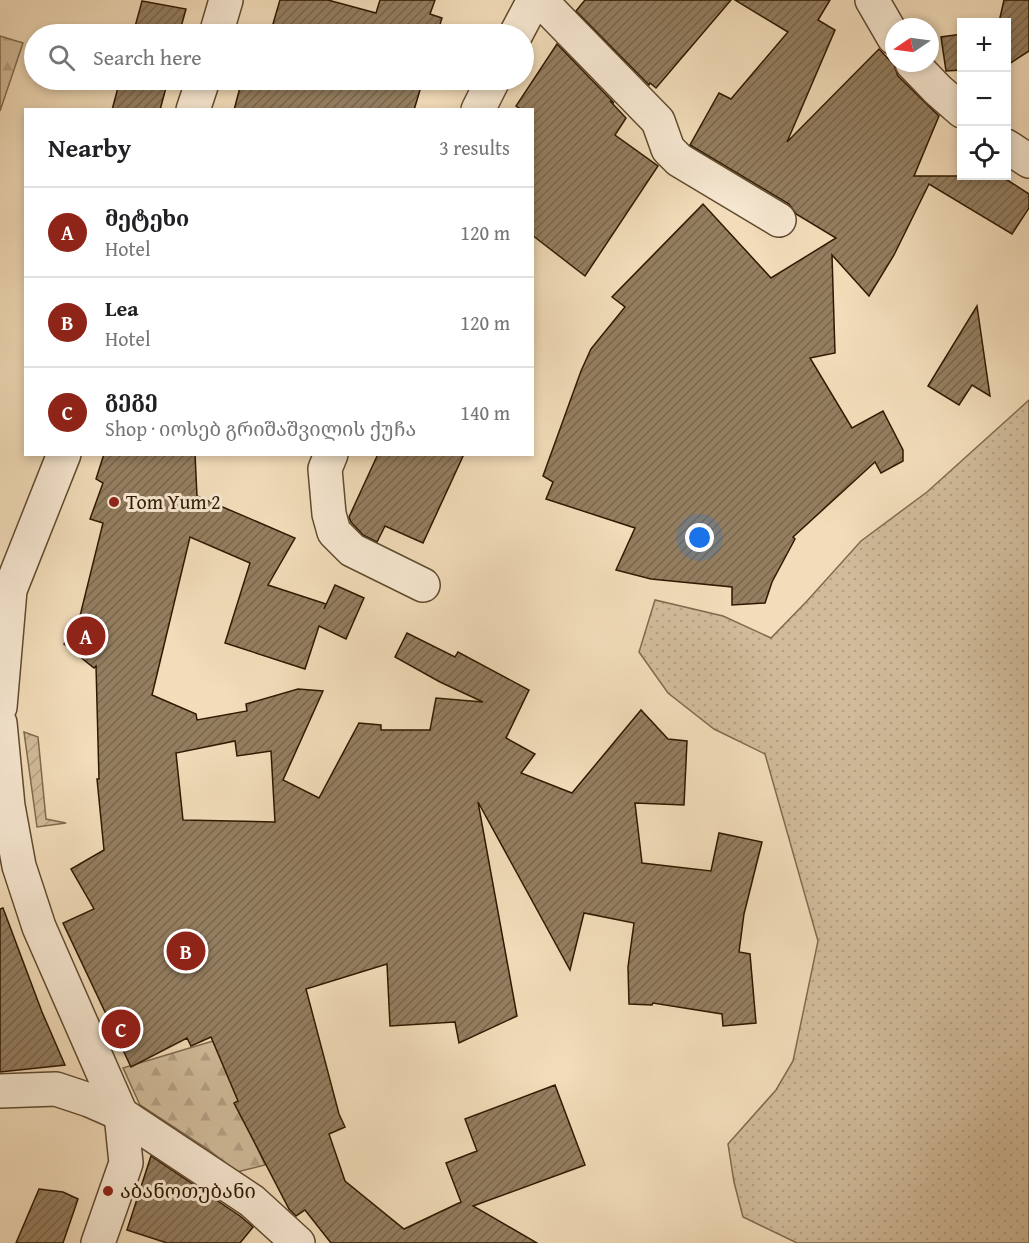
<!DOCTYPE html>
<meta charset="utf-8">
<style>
body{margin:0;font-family:"Gentium Book Plus","Noto Serif Georgian",serif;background:#f2f2f2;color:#202124}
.controls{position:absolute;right:18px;top:18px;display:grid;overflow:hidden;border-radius:0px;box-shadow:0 3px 9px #0003}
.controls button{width:54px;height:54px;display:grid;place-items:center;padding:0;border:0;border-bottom:2px solid #e0e0e0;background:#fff;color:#202124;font:30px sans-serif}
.compass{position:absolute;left:885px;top:18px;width:54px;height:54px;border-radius:50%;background:#fff;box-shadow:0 3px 9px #0003;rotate:257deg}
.you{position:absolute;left:700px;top:538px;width:21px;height:21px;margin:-15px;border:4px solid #fff;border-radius:50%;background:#1a73e8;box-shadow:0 0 0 9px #1a73e833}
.badge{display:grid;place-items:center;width:39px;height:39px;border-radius:50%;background:#8f2418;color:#fff;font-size:20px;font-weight:700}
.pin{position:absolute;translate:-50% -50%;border:3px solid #fff;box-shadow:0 2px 6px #0006}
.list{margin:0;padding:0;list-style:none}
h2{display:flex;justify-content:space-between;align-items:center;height:78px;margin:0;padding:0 24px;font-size:26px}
h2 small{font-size:20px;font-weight:400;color:#757577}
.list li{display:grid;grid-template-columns:39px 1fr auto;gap:18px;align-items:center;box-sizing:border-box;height:90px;padding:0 24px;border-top:2px solid #e0e0e0}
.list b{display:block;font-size:22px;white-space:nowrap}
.list p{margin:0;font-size:20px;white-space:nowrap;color:#757577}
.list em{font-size:20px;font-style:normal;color:#757577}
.icon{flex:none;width:33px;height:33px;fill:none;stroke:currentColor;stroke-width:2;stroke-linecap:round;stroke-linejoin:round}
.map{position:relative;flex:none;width:1029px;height:1243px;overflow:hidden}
.search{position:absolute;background:#fff;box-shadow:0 3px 9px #0003;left:24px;top:24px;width:510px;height:66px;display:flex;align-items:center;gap:15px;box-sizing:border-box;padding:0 21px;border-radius:33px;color:#757577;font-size:22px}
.panel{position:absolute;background:#fff;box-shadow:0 3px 9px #0003;left:24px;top:108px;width:510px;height:348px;border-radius:0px}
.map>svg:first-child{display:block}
.grass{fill:url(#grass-dots);stroke:#806a4d;stroke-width:1.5}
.forest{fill:url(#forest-firs);stroke:#806a4d;stroke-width:1.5}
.garden{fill:url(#garden-furrows);stroke:#806a4d;stroke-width:1.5}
.building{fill:url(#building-hatch);stroke:#2f1900;stroke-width:1.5;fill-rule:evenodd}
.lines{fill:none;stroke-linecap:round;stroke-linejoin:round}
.street-casing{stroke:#604a2e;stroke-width:36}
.street{stroke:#f7e8d2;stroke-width:33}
.poi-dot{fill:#8f2418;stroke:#f7e8d2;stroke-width:2}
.labels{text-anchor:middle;stroke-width:6;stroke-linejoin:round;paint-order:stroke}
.poi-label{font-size:20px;fill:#2f1900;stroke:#f7e8d2;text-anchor:start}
</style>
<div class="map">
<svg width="1029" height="1243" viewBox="0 0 1029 1243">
<defs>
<pattern id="grass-dots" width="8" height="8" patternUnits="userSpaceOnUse" patternTransform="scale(1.5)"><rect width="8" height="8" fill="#d1bb9a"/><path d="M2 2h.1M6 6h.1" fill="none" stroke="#b4a083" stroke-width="1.8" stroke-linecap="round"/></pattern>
<pattern id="forest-firs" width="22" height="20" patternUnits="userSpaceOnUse" patternTransform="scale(1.5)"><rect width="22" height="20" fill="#d1bb9a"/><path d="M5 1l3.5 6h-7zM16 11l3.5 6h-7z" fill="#b4a083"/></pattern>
<pattern id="garden-furrows" width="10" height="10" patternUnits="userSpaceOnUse" patternTransform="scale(1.5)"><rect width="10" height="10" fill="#d1bb9a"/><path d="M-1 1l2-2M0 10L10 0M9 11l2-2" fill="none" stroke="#b4a083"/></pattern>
<pattern id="building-hatch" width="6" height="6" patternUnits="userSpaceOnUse" patternTransform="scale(1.5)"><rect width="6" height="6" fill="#947e60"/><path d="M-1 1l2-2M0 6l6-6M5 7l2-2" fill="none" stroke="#79664d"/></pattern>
</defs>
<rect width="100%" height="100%" fill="#f2dcb9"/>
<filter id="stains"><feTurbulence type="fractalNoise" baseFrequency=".00333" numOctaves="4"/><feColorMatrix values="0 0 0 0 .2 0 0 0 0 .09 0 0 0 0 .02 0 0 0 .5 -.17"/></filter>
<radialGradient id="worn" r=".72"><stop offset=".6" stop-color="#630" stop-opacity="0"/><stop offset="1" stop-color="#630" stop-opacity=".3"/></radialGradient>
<polygon class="grass" points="1029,400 1029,1243 797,1243 743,1217 734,1182 728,1144 776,1090 793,1061 818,941 765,754 714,729 668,693 639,652 655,600 723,616 771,638 807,601 861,541 927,492"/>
<g class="forest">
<polygon points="0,36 23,43 0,111"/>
<polygon points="243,1032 259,1094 237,1102 265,1165 237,1172 209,1150 140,1105 123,1068"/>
</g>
<polygon class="garden" points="24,732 38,737 46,819 66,823 37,827"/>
<g class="building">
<polygon points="280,0 328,0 376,13 380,0 435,0 430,14 442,18 437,34 270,34"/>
<polygon points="585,0 731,0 656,88 650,83 649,85 576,11"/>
<polygon points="735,0 830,0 818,20 835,30 787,142 879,49 894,65 898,76 939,116 914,176 1001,176 1029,194 1029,208 1012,234 929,184 894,255 869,296 832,255 835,353 810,358 852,428 883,411 903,450 903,461 881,473 875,462 793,537 795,539 772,582 765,603 732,605 732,587 651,579 616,570 635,528 546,499 553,482 543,476 581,371 591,349 625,307 612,297 703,204 771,278 836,238 796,214 789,204 690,145 719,93 731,99 788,32"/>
<polygon points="1004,0 1029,0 1029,51 1006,66 1006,22 999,22"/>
<polygon points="142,1 186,9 179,34 133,34"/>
<polygon points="962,34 962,70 946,71 941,37"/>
<polygon points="557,44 614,103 610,101 626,118 615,135 658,166 585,276 532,235 532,110 522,110 516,106"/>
<polygon points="120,80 168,80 160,110 112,110"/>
<polygon points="242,80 423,80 414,110 234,110"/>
<polygon points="977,306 990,396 972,385 959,405 928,386"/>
<path d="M104,454H195L197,496L295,538L268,585L326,604L324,609L335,585L364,598L346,639L319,626L305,669L225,643L250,563L190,537L152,695L196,714L197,720L247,711L246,704L298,689L323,691L283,780L319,798L359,723L381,725V730H430L436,698L483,702L440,682L395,657L407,633L455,657L458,652L529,690L506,738L535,754L521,773L572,793L641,710L668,739L687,741L684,805L635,803L642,863L711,871L719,833L762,842L744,914L739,952L750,954L756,1023L723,1026L722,1014L653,1003L652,1005L629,1004L628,967L634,923L584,913L570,970L478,802L517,1016L459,1043L455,1022L390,1026L387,964L306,989L339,1114L345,1127L329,1134L345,1181L404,1229L461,1202L446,1163L477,1151L465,1119L555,1085L585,1165L473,1206L537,1243H331L305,1210L296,1216L289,1209L234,1103L238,1101L211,1037L191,1046L187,1038L131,1067L63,923L94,909L71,869L104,850L97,779H99L96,666L94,668L64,644L76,632L103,523L90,519L103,483L96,479ZM235,741L237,756L271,751L275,822L183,820L176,753Z"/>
<polygon points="378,454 464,454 423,543 385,526 377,542 363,535 351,522 349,517"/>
<polygon points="3,908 42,1012 65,1065 0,1072 0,909"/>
<polygon points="151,1156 240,1216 253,1227 240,1243 167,1243 127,1230"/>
<polygon points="39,1189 63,1192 78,1199 63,1243 16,1243"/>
</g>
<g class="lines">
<g class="street-casing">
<g id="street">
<polyline points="540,0 658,121 668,149 679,160 779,220"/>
<polyline points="872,0 894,38"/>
<polyline points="216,34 226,0"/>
<polyline points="516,34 534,0"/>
<polyline points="912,63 938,90 962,111"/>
<polyline points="193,110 203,80"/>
<polyline points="478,110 493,80"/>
<polyline points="1006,146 1029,161"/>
<polyline points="331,454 325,469 329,514 334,532 352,550 423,585"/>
<polyline points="0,707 10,590 64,454"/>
<polyline points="0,723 8,806 19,866 39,927 121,1114 126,1163 98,1243"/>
<polyline points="0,1091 56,1089 89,1100 121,1114 252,1201 298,1243"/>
</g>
</g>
<use href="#street" class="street"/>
</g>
<g class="poi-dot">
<circle cx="114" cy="502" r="6"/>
<circle cx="108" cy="1191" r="6"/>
</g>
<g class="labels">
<g class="poi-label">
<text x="126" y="509">Tom Yum 2</text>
<text x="120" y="1198">აბანოთუბანი</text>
</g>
</g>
<rect width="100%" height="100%" filter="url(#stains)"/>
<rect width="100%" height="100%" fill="url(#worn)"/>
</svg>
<div class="controls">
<button>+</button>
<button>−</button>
<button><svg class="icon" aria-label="locate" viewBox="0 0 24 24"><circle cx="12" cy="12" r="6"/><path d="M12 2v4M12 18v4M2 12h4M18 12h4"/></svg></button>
</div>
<svg class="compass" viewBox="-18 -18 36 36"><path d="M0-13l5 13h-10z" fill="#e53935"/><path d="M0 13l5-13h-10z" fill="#757577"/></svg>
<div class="you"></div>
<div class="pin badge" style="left:86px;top:636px">A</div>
<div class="pin badge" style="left:186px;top:951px">B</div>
<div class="pin badge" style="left:121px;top:1029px">C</div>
<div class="search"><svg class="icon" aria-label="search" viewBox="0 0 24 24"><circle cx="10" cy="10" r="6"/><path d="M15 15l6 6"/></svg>Search here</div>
<section class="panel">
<h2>Nearby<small>3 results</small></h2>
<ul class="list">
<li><span class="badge">A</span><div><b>მეტეხი</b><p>Hotel</p></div><em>120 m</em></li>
<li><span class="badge">B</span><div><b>Lea</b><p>Hotel</p></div><em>120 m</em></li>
<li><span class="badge">C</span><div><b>გეგე</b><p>Shop · იოსებ გრიშაშვილის ქუჩა</p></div><em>140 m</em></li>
</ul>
</section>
</div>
